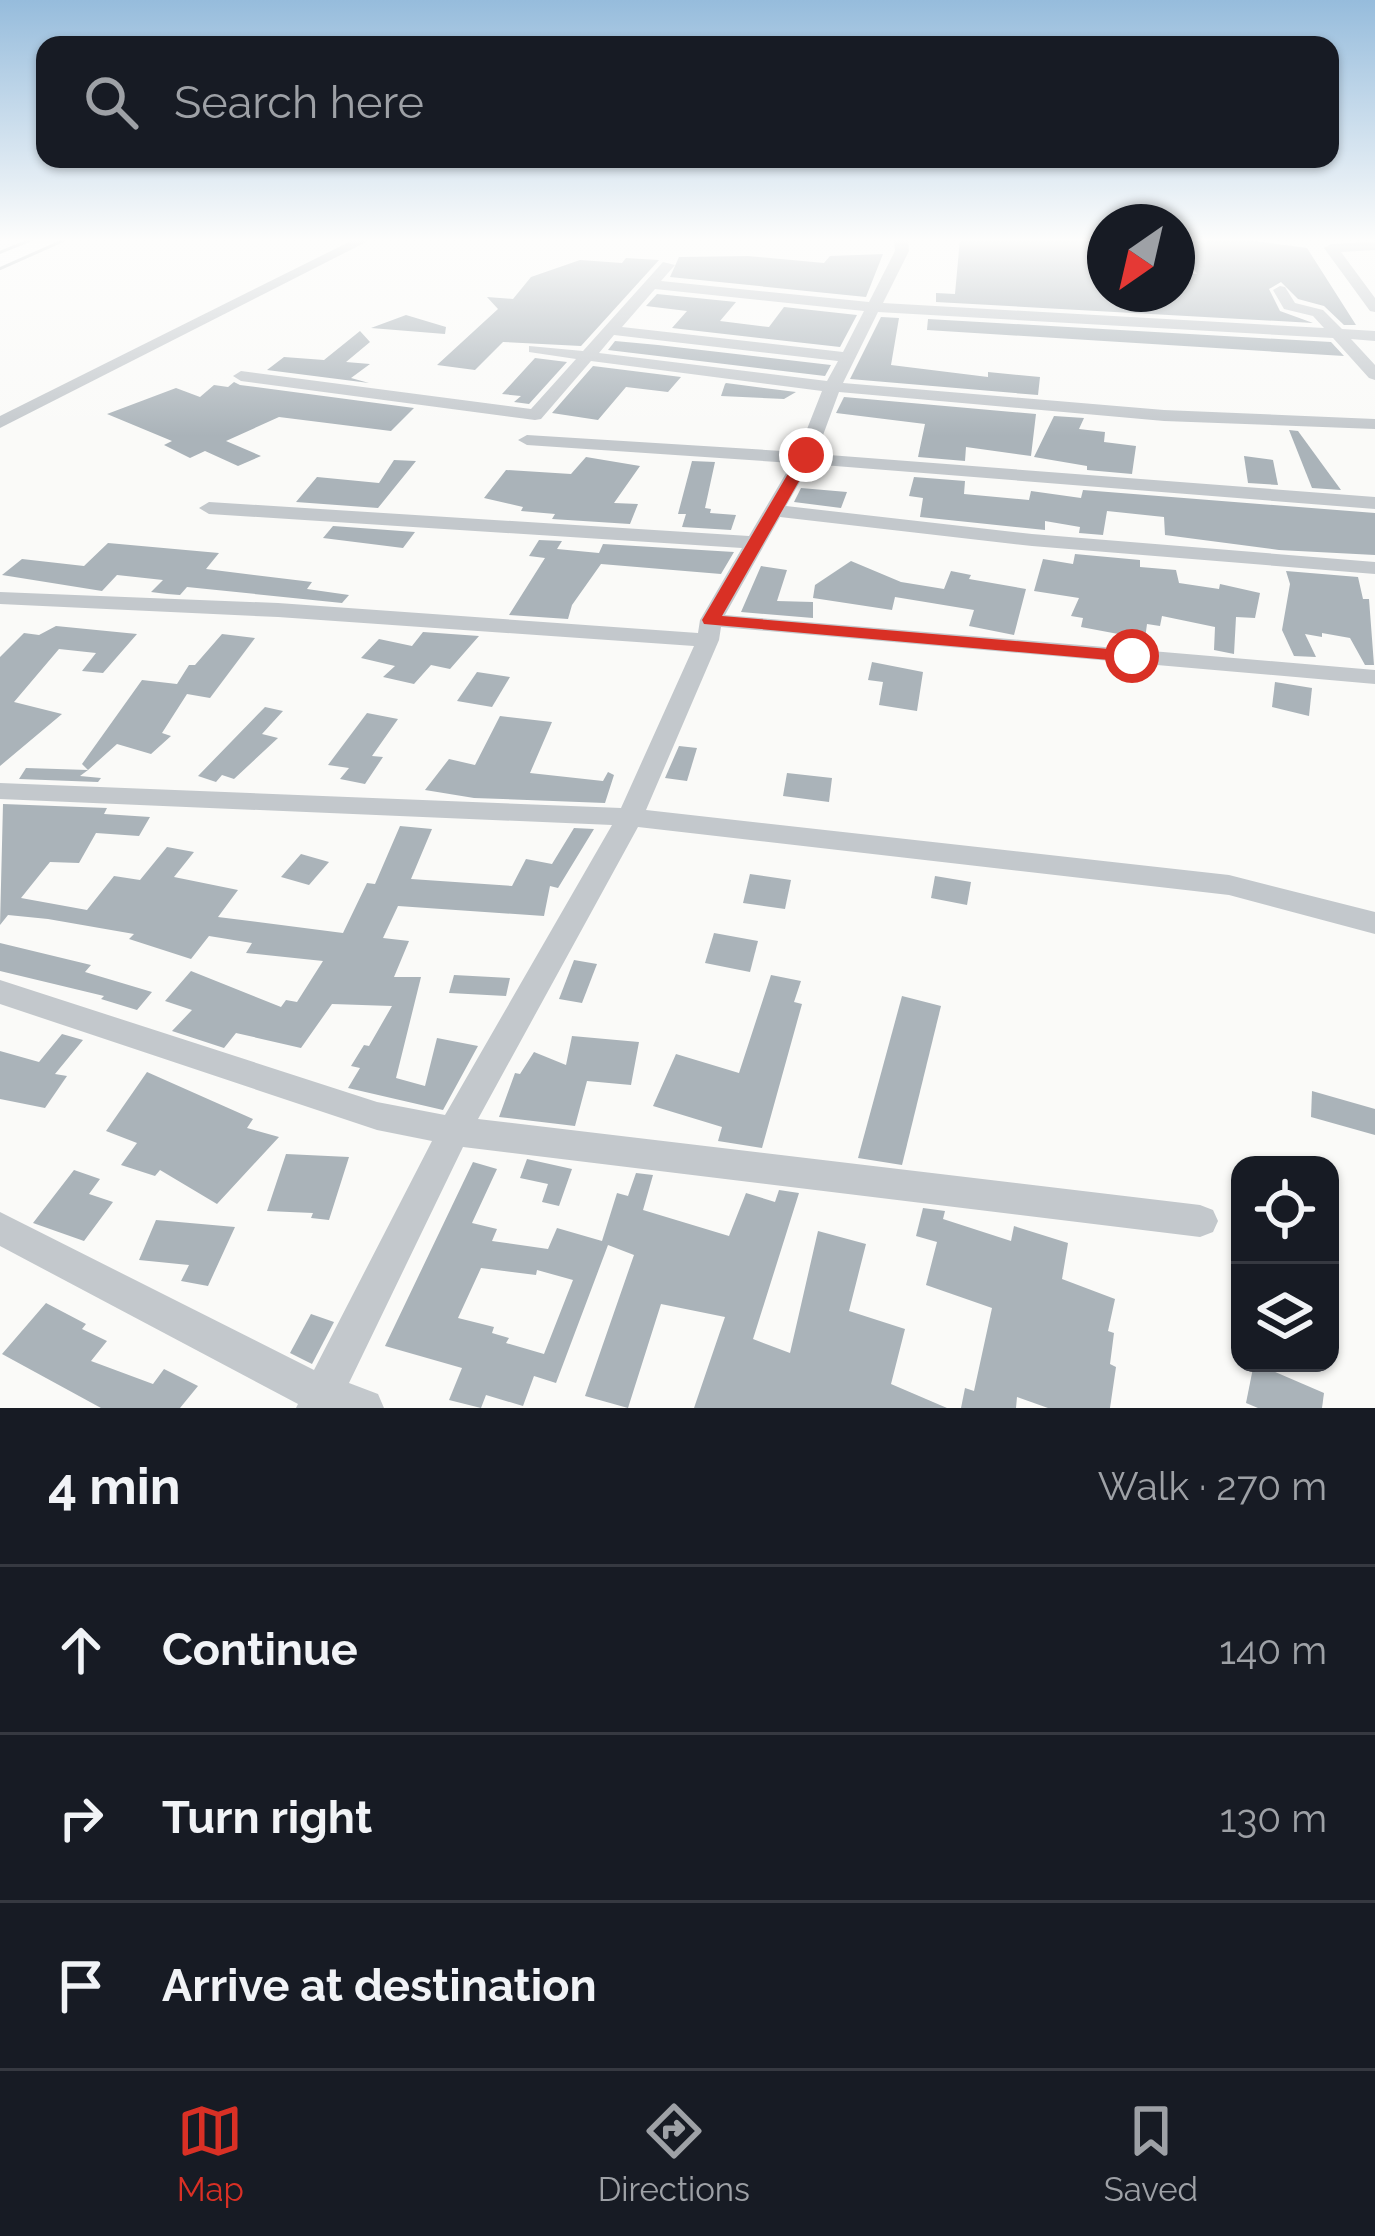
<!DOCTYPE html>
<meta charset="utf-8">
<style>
body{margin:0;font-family:Raleway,sans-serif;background:#242831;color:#f1f3f6}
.controls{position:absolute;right:36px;bottom:36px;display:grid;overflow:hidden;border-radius:24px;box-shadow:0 3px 9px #0004}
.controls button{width:108px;height:108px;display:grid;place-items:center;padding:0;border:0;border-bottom:3px solid #363941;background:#171b24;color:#f1f3f6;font:60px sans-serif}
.compass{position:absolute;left:1087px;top:204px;width:108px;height:108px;border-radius:50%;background:#171b24;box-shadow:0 3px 9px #0004;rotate:214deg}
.stop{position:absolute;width:36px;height:36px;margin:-27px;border:9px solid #d93025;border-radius:50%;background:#fff}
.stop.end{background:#d93025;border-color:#fff;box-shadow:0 3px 12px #0008}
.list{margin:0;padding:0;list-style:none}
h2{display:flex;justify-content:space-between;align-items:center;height:156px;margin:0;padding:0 48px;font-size:51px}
h2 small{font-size:39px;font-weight:400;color:#9ea1a6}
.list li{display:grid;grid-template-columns:78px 1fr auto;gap:36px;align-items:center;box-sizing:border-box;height:168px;padding:0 48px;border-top:3px solid #363941}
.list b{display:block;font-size:45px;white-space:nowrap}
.list em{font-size:39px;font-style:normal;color:#9ea1a6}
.icon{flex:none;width:66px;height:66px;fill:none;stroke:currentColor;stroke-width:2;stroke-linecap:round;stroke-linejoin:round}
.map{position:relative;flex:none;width:1375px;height:1408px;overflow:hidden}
.search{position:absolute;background:#171b24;box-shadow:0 3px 9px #0004;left:36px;right:36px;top:36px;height:132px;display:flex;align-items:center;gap:30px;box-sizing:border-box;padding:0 42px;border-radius:24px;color:#9ea1a6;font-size:45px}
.sheet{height:660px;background:#171b24}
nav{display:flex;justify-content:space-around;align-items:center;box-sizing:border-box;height:168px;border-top:3px solid #363941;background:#171b24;font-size:33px;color:#9ea1a6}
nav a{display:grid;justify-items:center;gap:6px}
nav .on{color:#d93025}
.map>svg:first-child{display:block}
.building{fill:#aab3b9;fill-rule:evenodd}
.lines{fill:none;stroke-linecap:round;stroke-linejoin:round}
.secondary-casing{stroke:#b3babf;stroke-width:6}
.street{fill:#c3c8cc;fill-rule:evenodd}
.secondary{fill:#fff;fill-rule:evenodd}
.route{fill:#d93025}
</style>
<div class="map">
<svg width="1375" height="1408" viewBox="0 0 1375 1408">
<rect width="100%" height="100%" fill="#fafaf8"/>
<g class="building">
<polygon points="960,239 1105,240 1105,294 1177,294 1177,273 1197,274 1177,241 1242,239 1307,248 1356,325 1344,325 1324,306 1298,299 1281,282 1269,289 1280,311 1313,323 936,302 936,293 955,294"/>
<polygon points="883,254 866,297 670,277 679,257 748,256 824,263 830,256"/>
<polygon points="626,258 659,260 581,346 503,342 475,370 437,365 498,309 487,297 513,299 531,277 580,260 622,263"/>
<polygon points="657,294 736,302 720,321 769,327 784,307 857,315 840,347 672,328 687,311 646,306"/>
<polygon points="406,315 446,327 445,334 371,328"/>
<polygon points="881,317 899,318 891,365 988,377 988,372 1040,377 1038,395 850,379"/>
<polygon points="928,319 1331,342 1344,356 927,330"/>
<polygon points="360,331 370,342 346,362 370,364 351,378 369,383 267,370 284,357 324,360"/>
<polygon points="615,341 658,345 831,365 825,376 608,350"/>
<polygon points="535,358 567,362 529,404 514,402 521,396 502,394"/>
<polygon points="593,366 681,377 668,392 626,387 598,420 552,413"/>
<polygon points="234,382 240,385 414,408 391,431 279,417 226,441 261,456 238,466 205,451 190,458 164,445 172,441 107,414 176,388 200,397 214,385 228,387"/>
<polygon points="725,384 726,383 796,392 784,399 721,396"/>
<polygon points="844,397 1036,414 1031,456 966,447 965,461 918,457 925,424 836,413"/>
<polygon points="1054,416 1084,418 1079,429 1105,432 1104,442 1136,446 1132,474 1087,470 1087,466 1034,457"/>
<polygon points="1289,430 1298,431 1341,490 1312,488"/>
<polygon points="1244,456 1273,460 1278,485 1248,483"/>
<polygon points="586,457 640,466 614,503 638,504 630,524 552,519 555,514 521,511 523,507 484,498 506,470 571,474"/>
<polygon points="394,460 416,461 378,508 296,502 317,477 379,483"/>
<polygon points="692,461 715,462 705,508 711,509 710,513 736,515 731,530 682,527 686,514 678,514"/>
<polygon points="914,477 965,481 964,494 1029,500 1031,491 1081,498 1083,490 1375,513 1375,555 1279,550 1165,535 1164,517 1107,511 1103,535 1079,533 1080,527 1045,521 1045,530 920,517 923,498 909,496"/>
<polygon points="801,488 847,492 841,508 794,502"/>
<polygon points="333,526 415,532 403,548 323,538"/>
<polygon points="539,540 562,541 557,549 599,553 603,544 734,552 721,574 601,564 572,605 568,619 509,615 545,558 529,556"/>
<polygon points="108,543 219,553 206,569 312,582 307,589 349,595 342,603 187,587 180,595 167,594 151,592 163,580 117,575 102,591 2,575 22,559 84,566"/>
<polygon points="1075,554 1140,560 1140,567 1176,570 1179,583 1219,589 1220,584 1260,593 1255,618 1236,617 1234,654 1214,650 1215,627 1162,616 1160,626 1147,624 1145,639 1081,627 1083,618 1071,616 1079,598 1034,591 1043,559 1073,564"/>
<polygon points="851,561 901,582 944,589 951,571 971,575 969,579 1026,589 1014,635 969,626 974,610 895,597 892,610 813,598 815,585"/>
<polygon points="761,566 787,570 777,601 813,602 813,618 741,612"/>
<polygon points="1286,571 1358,577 1363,599 1369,599 1374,665 1365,665 1350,638 1322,633 1322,637 1305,634 1316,657 1294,656 1282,630 1290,584"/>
<polygon points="56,626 137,634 103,673 82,671 96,653 59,649 14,702 62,714 0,766 0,657 24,633 39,635"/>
<polygon points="423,632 479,636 450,669 431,665 414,684 383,677 395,666 361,658 379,639 412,646"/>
<polygon points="222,634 255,638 210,698 187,694 162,733 171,736 151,754 117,744 88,770 82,764 142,680 177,684 189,665 195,665"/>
<polygon points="872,662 923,672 917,711 879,705 883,682 868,680"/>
<polygon points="477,672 510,677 492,707 457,701"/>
<polygon points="1275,682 1312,688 1309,716 1272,707"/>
<polygon points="265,707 283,711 262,734 278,738 234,779 222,775 216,782 198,776"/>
<polygon points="367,713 398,719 372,756 383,757 365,784 340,779 349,768 328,765"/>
<polygon points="500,716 552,722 530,773 603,781 608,772 614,775 605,803 474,798 425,790 449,759 475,765"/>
<polygon points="679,746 697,748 687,781 665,778"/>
<polygon points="26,768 88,770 80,776 101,778 98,782 19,779"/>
<polygon points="787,773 832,778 829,802 783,796"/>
<polygon points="3,804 107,808 104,814 150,817 139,836 96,833 79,863 50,862 21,898 87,910 114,876 140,880 167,847 194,852 174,877 238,890 218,917 343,933 367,883 375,884 400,826 432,829 411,879 512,886 526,859 552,864 574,828 594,829 558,888 550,886 544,916 398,906 383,938 409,941 394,977 421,977 396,1078 425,1086 437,1038 478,1046 443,1110 348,1088 360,1068 351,1066 364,1045 369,1046 392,1006 332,1004 301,1048 236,1033 224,1048 172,1031 192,1010 165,1001 191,971 281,1007 286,1000 297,1002 323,961 246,953 252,943 209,936 191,959 129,939 134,934 48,919 8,915 0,925"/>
<polygon points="301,854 329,862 309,885 281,877"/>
<polygon points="750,874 791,880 785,909 743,903"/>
<polygon points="935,876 971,882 967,905 931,898"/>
<polygon points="714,933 758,941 750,972 705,963"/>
<polygon points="0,943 91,965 85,972 152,992 137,1010 101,999 104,996 0,971"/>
<polygon points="574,960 597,964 582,1003 559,999"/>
<polygon points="454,975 510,978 506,996 449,993"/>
<polygon points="771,975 801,981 794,1002 802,1004 762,1148 718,1141 722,1127 653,1106 676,1054 739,1073"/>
<polygon points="902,996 941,1006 902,1165 858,1158"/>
<polygon points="62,1034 83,1040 55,1074 67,1076 45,1108 0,1099 0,1051 39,1062"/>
<polygon points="572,1036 639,1042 631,1085 587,1081 575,1126 499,1117 515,1073 520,1074 534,1052 566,1065"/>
<polygon points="147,1072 253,1119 247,1128 279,1137 217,1204 160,1170 155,1176 121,1165 137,1143 106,1131"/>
<polygon points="1312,1091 1375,1109 1375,1135 1311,1117"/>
<polygon points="286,1154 349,1157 329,1220 311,1218 313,1213 267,1211"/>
<polygon points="527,1159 572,1169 559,1206 542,1202 548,1184 520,1178"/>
<path d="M473,1162L497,1169L472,1223L497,1229L492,1241L548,1249L557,1228L602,1241L617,1193L628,1196L636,1173L653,1175L643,1210L729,1236L746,1193L775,1202L779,1190L799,1193L753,1339L790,1353L818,1231L866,1244L849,1311L905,1329L891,1384L947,1408H694L725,1317L661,1304L628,1408L585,1396L634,1255L608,1245L556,1383L534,1376L523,1406L486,1395L481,1408L449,1400L462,1368L385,1346ZM481,1268L536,1275L537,1270L573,1280L544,1354L506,1343L509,1338L492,1333L494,1327L458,1318Z"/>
<polygon points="74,1170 100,1179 89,1194 113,1202 84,1241 33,1223"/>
<polygon points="923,1208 945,1211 943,1219 1011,1241 1014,1226 1068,1243 1062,1279 1115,1299 1108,1331 1114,1333 1110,1364 1116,1367 1110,1408 1048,1408 1017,1397 1016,1408 961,1408 965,1388 974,1391 992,1308 926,1285 937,1242 916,1236"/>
<polygon points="156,1220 235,1227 208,1286 181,1281 189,1265 139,1260"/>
<polygon points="46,1303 86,1324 82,1329 107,1341 91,1361 153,1384 164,1369 198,1386 180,1408 101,1408 2,1354"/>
<polygon points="311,1314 334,1322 312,1364 290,1353"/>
<polygon points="1254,1363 1324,1393 1322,1408 1258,1408 1246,1403"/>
</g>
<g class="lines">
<g class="secondary-casing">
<polygon id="secondary" points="37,239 63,239 0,267 0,254"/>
</g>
<g class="street">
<polygon points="355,239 372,239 0,428 0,416"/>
<path d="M894,239H908L909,251L883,303L1324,328L1313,316L1284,309L1273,290L1280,286L1285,287L1295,303L1323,310L1342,329L1375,331V341L1351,339L1375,365V380L1369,378L1333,338L878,312L843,383L1164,410L1375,419V429L1164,421L839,392L816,454L1375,497V509L810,464L786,506L1032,534L1375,562V574L1032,546L780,517L725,615L1375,670V684L721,627L719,640L646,810L1229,875L1375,912V934L1229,895L638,827L478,1119L1200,1205L1213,1210L1218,1221L1213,1232L1200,1237L463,1147L349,1383L378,1394L384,1408H296L298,1404L0,1246V1212L314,1370L432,1141L377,1130L0,1004V980L377,1102L445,1115L612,825L0,799V783L621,808L694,646L278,617L0,604V592L278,603L698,633L700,620L742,548L209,514L199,508L209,502L749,536L792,463L527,445L518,440L527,435L798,452L822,391L591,361L541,419L535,420L241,381L233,376L241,371L531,409L576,359L529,352V346L583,351L663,262L675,265L661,281L869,302L895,251ZM655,289L864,311L843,352L622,327ZM614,335L838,361L827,381L599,353Z"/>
<polygon points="1375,242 1375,250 1341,252 1375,298 1375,312 1370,311 1324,248 1331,244"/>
</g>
<use href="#secondary" class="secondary"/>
</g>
<linearGradient id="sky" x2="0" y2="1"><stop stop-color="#96bcdc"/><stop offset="0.55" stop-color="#fdfdfc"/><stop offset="1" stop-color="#fdfdfc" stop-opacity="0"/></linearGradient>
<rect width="1375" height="436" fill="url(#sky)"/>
<polygon class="route" points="806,451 814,455 722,616 1132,651 1141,656 1132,662 704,624 702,620 799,455"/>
</svg>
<div class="controls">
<button><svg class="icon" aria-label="locate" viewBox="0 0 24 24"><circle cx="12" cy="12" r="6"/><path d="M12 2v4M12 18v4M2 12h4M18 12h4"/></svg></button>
<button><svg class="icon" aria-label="layers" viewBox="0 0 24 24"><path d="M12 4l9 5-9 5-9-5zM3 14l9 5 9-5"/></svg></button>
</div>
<svg class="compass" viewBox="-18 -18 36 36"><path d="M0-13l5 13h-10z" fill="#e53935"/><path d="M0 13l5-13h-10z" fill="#9ea1a6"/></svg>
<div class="stop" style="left:1132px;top:656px"></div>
<div class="stop end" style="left:806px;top:455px"></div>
<div class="search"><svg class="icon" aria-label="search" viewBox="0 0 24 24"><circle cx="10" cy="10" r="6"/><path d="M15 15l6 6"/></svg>Search here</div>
</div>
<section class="sheet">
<h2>4 min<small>Walk · 270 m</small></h2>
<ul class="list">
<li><svg class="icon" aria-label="ahead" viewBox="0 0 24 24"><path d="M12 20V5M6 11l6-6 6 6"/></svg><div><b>Continue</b></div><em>140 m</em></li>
<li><svg class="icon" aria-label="right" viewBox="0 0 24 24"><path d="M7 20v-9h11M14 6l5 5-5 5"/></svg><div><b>Turn right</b></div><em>130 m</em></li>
<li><svg class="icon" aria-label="arrive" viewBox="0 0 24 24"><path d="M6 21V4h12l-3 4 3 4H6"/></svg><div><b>Arrive at destination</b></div></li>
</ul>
</section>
<nav>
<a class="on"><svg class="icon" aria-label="map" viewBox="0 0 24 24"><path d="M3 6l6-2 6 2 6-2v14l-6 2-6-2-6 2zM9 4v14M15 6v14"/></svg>Map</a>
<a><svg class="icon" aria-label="directions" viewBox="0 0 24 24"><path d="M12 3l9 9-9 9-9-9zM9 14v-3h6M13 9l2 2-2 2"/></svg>Directions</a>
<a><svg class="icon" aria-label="saved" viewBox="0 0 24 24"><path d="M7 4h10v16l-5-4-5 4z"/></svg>Saved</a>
</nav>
